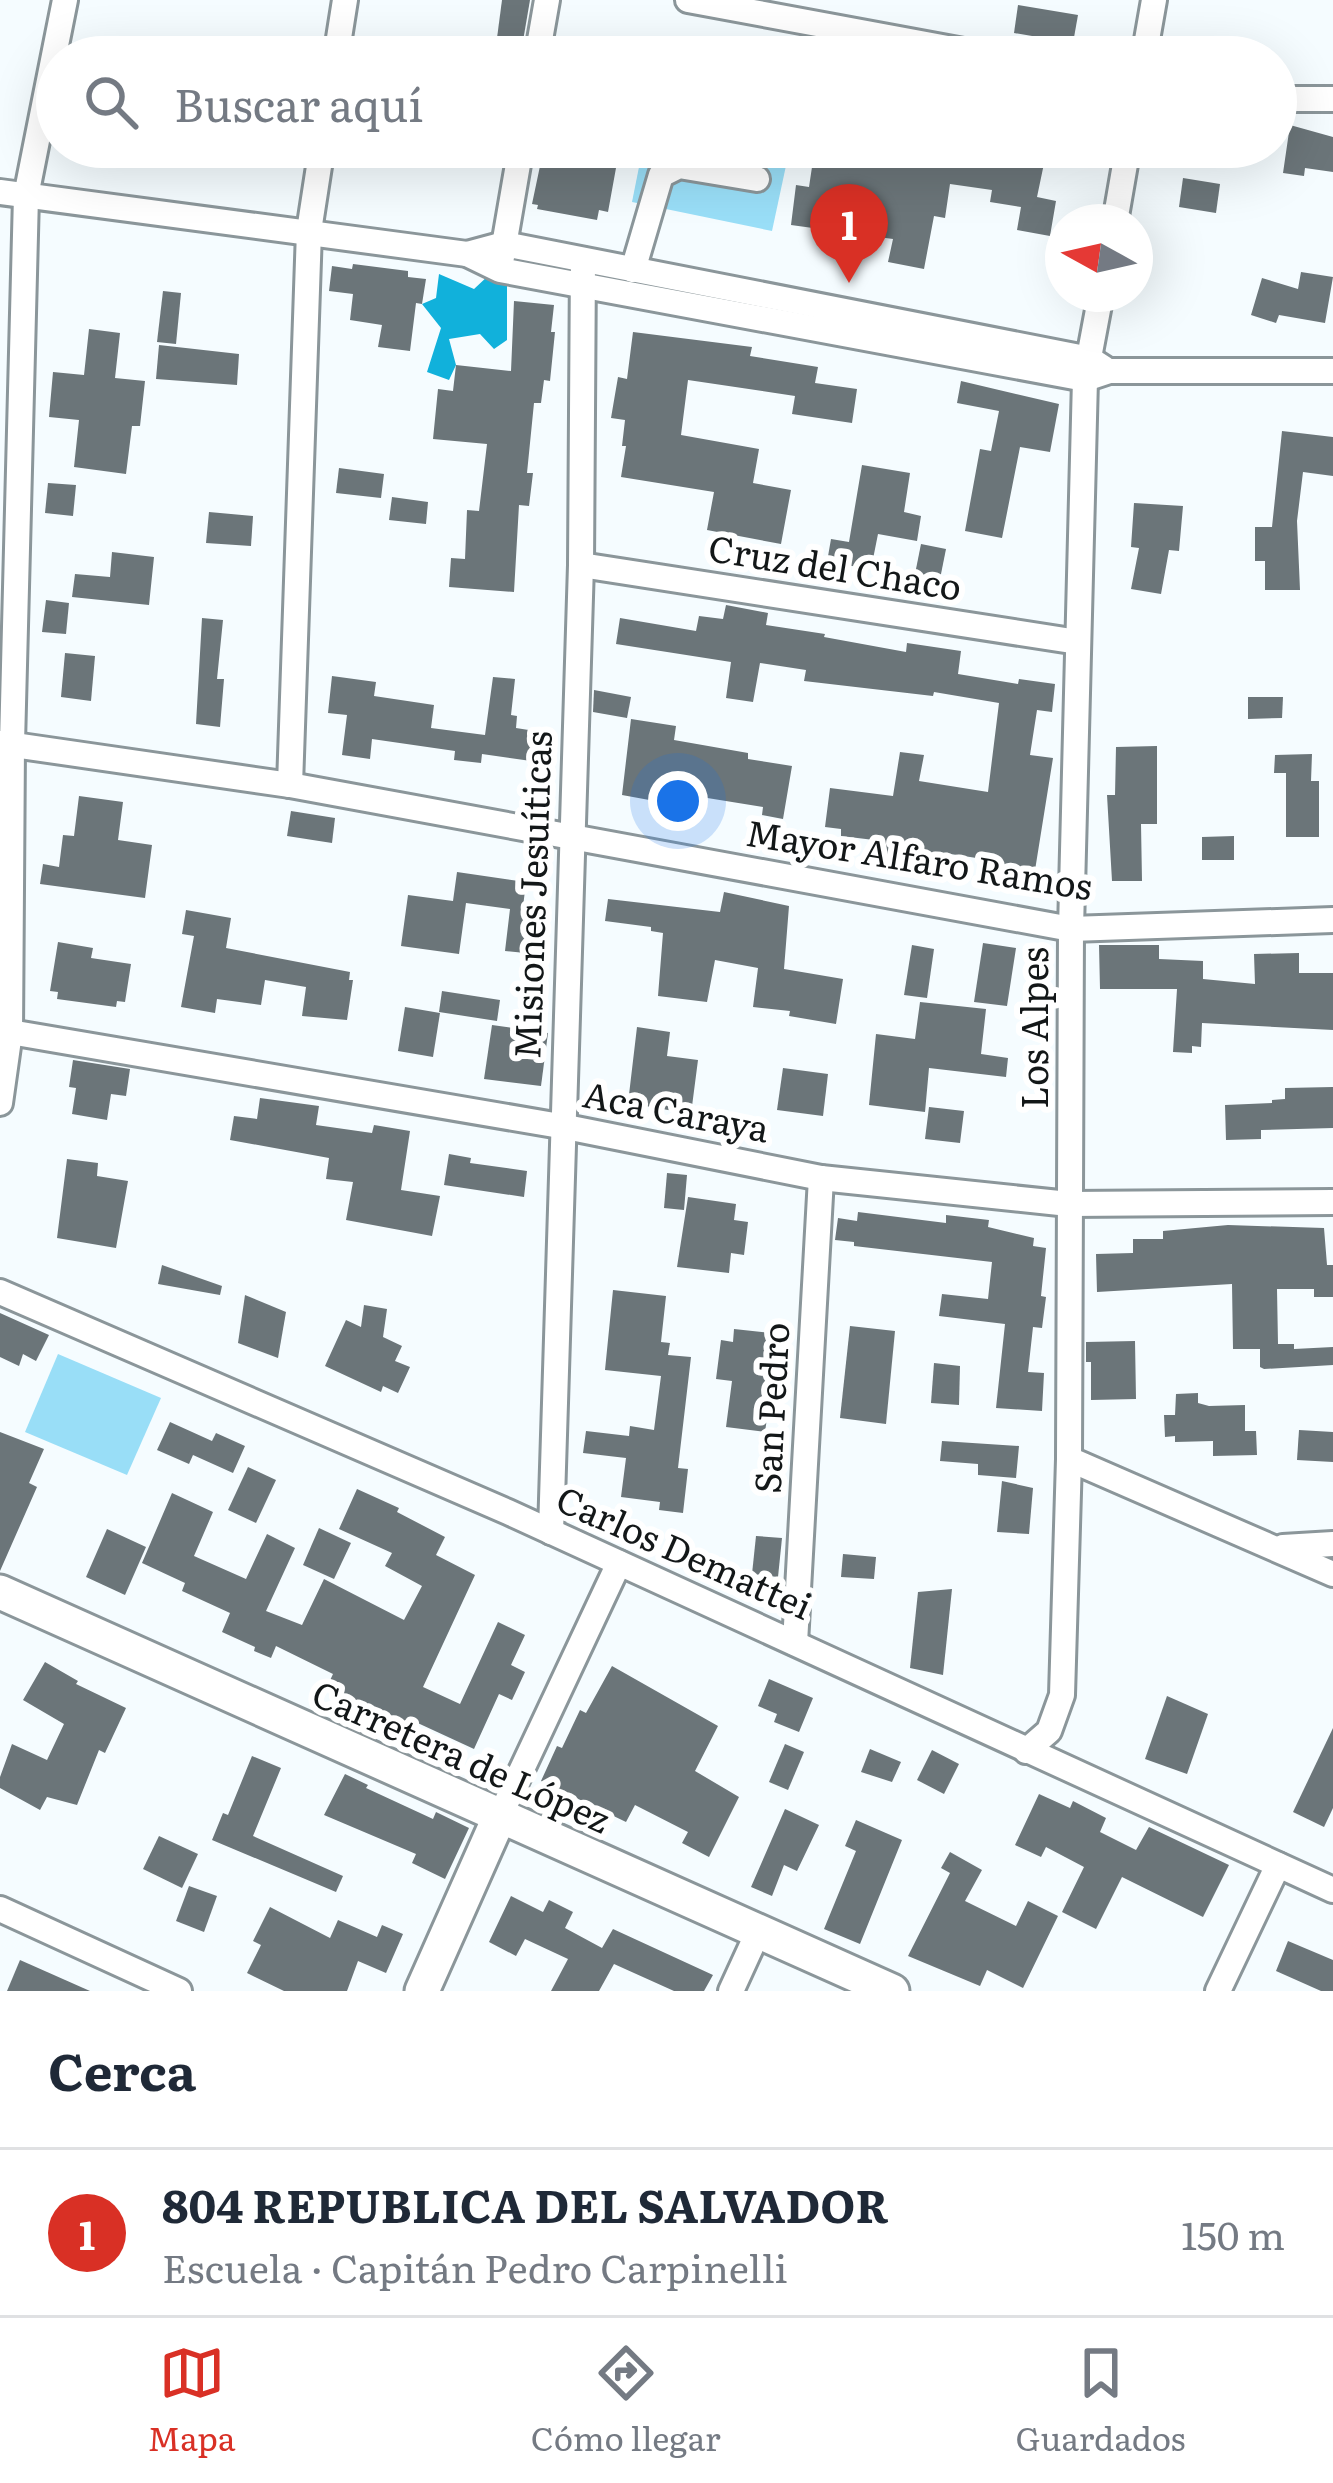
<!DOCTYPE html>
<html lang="es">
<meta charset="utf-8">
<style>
body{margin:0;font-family:Literata,serif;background:#f6f6f7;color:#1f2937}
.compass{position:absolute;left:1045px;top:204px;width:108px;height:108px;border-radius:50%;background:#fff;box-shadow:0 12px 48px #0002;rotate:278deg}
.you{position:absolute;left:678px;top:801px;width:42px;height:42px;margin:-30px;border:9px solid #fff;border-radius:50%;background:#1a73e8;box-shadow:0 0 0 18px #1a73e833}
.badge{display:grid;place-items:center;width:78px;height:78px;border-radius:50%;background:#d93025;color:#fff;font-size:39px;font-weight:700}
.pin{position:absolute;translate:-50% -99px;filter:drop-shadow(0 3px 6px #0008)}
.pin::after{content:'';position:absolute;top:63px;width:42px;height:36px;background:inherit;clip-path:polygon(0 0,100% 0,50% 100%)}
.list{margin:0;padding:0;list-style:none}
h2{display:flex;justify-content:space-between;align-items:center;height:156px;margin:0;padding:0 48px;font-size:51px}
h2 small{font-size:39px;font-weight:400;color:#747a83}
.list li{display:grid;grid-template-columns:78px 1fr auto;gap:36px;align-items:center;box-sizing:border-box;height:168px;padding:0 48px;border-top:3px solid #e0e1e3}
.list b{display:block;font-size:45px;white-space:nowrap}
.list p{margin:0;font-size:39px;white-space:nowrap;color:#747a83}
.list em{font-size:39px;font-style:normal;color:#747a83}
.icon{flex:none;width:66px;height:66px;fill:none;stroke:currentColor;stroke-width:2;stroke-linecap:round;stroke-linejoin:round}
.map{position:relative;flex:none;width:1333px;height:1991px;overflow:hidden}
.search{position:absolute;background:#fff;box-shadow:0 12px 48px #0002;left:36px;right:36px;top:36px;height:132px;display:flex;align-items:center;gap:30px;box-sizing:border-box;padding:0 42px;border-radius:66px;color:#747a83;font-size:45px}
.sheet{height:324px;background:#fff}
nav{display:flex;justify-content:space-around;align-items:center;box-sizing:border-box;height:168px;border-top:3px solid #e0e1e3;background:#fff;font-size:33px;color:#747a83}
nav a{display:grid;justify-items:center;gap:6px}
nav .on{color:#d93025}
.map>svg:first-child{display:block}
.green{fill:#99def7}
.water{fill:#11b1db}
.building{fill:#6b7579}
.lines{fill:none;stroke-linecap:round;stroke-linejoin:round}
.minor-casing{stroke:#8b969a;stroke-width:30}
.major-casing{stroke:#8b969a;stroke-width:39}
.minor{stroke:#fff;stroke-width:24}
.major{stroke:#fff;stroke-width:33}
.labels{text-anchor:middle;stroke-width:12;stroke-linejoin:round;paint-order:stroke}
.street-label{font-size:36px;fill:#131718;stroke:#fff}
</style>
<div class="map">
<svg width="1333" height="1991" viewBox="0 0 1333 1991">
<rect width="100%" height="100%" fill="#f5fcff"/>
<g class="green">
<polygon points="643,147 790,147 772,231 632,202"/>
<polygon points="58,1354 161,1398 127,1475 25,1432"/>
</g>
<polygon class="water" points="503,262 507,265 507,340 494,349 480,334 449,339 456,365 449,380 427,372 441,328 422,304 436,298 439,274 474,289"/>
<g class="building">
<polygon points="502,0 530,0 523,41 497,38"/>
<polygon points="1018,5 1078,15 1073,43 1014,33"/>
<polygon points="408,36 474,44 473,57 406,57"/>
<polygon points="1290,125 1333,137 1333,172 1305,168 1304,176 1283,173"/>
<polygon points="544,147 587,147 584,162 616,168 608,212 599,210 597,220 537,209 538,205 532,204"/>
<polygon points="815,147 884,147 1006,166 1009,148 1046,154 1037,197 1056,201 1050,236 1017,230 1021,207 990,202 992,190 950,184 945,218 934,216 924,269 888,262 893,239 791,225 796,185 809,187"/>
<polygon points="1183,178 1220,184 1216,213 1179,207"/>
<polygon points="353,264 408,271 408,277 426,279 422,304 416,303 410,351 378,347 382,325 350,320 353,294 329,291 332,266 352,269"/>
<polygon points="1301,272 1333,277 1325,323 1279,315 1276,323 1251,315 1262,278 1298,289"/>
<polygon points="163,291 181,293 176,344 157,342"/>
<polygon points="514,301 554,305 551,332 555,332 550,381 544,380 541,403 534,403 527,473 533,473 529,506 519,505 514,592 449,587 451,558 465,559 467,510 479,511 487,444 433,439 438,389 453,391 456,365 511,371"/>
<polygon points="89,329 120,333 115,378 145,381 140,426 132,426 126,474 74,467 79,420 49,417 53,372 84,375"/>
<polygon points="633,332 752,347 750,356 818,367 815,383 857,389 852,423 792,414 795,396 688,380 681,435 759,449 753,483 791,490 781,544 707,530 714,492 621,477 626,446 622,446 625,420 611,418 618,377 627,379"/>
<polygon points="159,345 239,354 237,385 156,379"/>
<polygon points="961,381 1059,404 1050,452 1020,447 1002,538 965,531 980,449 991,451 999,411 957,403"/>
<polygon points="1282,431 1333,437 1333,476 1303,472 1297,521 1300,590 1265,590 1265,561 1255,561 1255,527 1272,527"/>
<polygon points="862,465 910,473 904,512 921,516 917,541 878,534 871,569 827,562 831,539 849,542"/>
<polygon points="339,468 384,474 381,498 336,493"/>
<polygon points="48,483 76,485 73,516 45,513"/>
<polygon points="392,497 428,502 426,524 389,520"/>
<polygon points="1134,503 1183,506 1179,551 1169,550 1161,594 1131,589 1139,548 1131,547"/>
<polygon points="209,512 253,516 251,546 206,543"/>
<polygon points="921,544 946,549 940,579 915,574"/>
<polygon points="112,552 154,557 149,605 72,597 75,574 110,577"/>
<polygon points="46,600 69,603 66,634 42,632"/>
<polygon points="726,605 768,613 766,625 825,634 824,637 906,652 907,643 961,651 958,674 1018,684 1019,679 1055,684 1052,712 1037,710 1030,755 1053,758 1032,889 992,883 996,861 944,853 943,858 910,853 909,858 872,852 874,840 841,836 841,829 825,827 830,788 893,796 900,752 924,755 919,781 988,792 999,703 934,692 933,696 804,681 806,670 760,663 753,702 726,698 731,662 616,644 620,618 696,631 699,616 723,619"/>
<polygon points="202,618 223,620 217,679 224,679 220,727 196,724"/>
<polygon points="65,653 95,656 91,701 61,697"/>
<polygon points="332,676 376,682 374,696 434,705 431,728 485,735 493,677 515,679 511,715 517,716 516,728 535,731 531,761 482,754 481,763 454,760 455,751 372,739 370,759 342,755 347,715 328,713"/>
<polygon points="594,690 631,697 627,718 593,712"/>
<polygon points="1248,697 1283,697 1282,718 1248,719"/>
<polygon points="631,719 676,726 674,740 748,753 748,759 792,766 783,819 762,815 763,807 695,796 693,808 622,795"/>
<polygon points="1157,746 1157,824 1141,824 1142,881 1112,881 1107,795 1115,795 1116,747"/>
<polygon points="1312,754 1311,781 1319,781 1319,837 1286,837 1286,773 1274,773 1275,755"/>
<polygon points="79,796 123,802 118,840 152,845 145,898 40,884 43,864 59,867 63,835 74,836"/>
<polygon points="291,811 335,818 332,843 287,836"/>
<polygon points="1234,836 1234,860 1202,860 1202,837"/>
<polygon points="457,872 526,882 523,907 541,909 535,954 505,951 510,909 466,903 459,954 401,946 408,895 453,901"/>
<polygon points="724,892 789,906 784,969 843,979 836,1024 789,1016 790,1011 753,1007 758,968 715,960 707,1002 658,996 663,933 651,931 651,927 605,921 608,899 720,912"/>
<polygon points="186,910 231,918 226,948 350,972 349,980 353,980 347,1020 302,1016 306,987 265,980 261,1005 217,999 215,1013 181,1007 194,936 182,934"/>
<polygon points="58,942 93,948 91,958 131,964 125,1002 117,1001 116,1007 57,999 58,992 50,991"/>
<polygon points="983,943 1016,948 1007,1006 974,1002"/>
<polygon points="912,945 934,949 927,998 904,995"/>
<polygon points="1099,945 1159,945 1159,959 1203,961 1203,979 1255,984 1254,954 1299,953 1299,973 1333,973 1333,1030 1202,1023 1201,1047 1192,1046 1192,1053 1173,1052 1177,989 1100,989"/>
<polygon points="442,991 500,1000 497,1021 439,1012"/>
<polygon points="920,1002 986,1009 981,1054 1008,1058 1006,1077 929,1068 925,1112 869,1105 876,1034 915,1039"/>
<polygon points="405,1007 440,1013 433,1057 398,1051"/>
<polygon points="492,1025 548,1033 541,1086 484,1079"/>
<polygon points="637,1027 670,1032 667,1056 698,1060 691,1114 628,1103"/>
<polygon points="73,1060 130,1069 126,1096 111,1094 107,1120 72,1114 76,1088 69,1087"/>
<polygon points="783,1068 828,1074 823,1116 777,1110"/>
<polygon points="1333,1087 1333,1128 1261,1130 1261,1139 1226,1140 1225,1105 1272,1103 1272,1100 1285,1099 1285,1088"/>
<polygon points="260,1098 319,1106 316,1125 372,1133 374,1125 410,1131 401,1190 440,1196 432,1236 346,1220 353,1182 326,1179 329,1158 230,1140 234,1116 257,1119"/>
<polygon points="929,1107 964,1111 960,1143 925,1139"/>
<polygon points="449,1154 471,1158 470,1163 527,1171 524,1197 444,1185"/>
<polygon points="67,1159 98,1163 97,1176 128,1181 116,1248 57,1238"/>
<polygon points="667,1173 687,1175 684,1210 664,1208"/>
<polygon points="688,1197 736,1204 734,1220 748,1222 744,1255 731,1253 729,1273 677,1267"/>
<polygon points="858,1212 946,1223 946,1215 989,1220 988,1227 1034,1238 1033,1246 1046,1248 1041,1296 1046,1297 1042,1328 1033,1327 1028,1372 1044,1373 1042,1411 996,1408 1005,1324 939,1316 942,1294 988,1299 992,1262 854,1246 854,1242 835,1240 838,1218 857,1221"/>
<polygon points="1228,1225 1324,1228 1327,1265 1333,1265 1333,1297 1314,1297 1314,1289 1277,1289 1278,1344 1294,1344 1294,1349 1333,1347 1333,1365 1264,1369 1260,1367 1260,1349 1233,1349 1232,1284 1097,1292 1096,1254 1133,1253 1133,1239 1163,1239 1163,1231"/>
<polygon points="162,1265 222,1286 220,1295 158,1284"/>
<polygon points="613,1290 666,1296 661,1342 670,1343 668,1355 691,1357 678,1468 688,1469 683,1513 659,1510 660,1502 621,1497 626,1458 583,1453 586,1431 629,1436 630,1426 654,1430 661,1376 605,1370"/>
<polygon points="245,1295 286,1312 278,1358 238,1343"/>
<polygon points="364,1305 387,1309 383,1337 402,1346 395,1361 410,1367 398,1393 383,1386 381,1392 325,1366 346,1320 361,1327"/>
<polygon points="0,1313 49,1335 36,1361 23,1354 19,1366 0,1357"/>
<polygon points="850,1326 895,1331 886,1424 840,1418"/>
<polygon points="734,1329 779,1334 765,1432 726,1427 732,1381 716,1379 721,1340 733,1342"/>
<polygon points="1135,1341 1136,1399 1091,1400 1091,1362 1086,1362 1086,1342"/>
<polygon points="934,1363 960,1366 959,1405 931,1403"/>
<polygon points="1198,1393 1198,1403 1209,1406 1245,1405 1245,1431 1256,1431 1257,1455 1213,1456 1213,1441 1175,1442 1175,1436 1165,1437 1164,1415 1175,1415 1176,1394"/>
<polygon points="170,1422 212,1441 216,1433 245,1446 233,1473 193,1455 189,1464 157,1450"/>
<polygon points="1299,1430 1333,1432 1333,1462 1297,1460"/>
<polygon points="0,1432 44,1449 29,1483 37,1487 0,1571"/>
<polygon points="942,1441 1019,1446 1016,1478 978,1475 978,1464 940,1461"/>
<polygon points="248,1467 276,1480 256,1523 228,1510"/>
<polygon points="1002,1481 1033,1488 1029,1534 997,1532"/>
<polygon points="357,1489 399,1508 397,1512 445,1537 436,1555 475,1575 423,1687 460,1704 498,1622 525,1635 511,1665 525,1672 512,1700 499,1694 474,1749 409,1719 406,1724 325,1691 333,1674 276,1646 271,1658 254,1651 255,1647 222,1632 230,1613 182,1591 185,1583 142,1563 172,1493 213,1512 194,1556 246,1579 267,1534 295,1548 266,1611 302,1625 324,1579 404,1620 422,1586 385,1566 392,1553 339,1529"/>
<polygon points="319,1528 351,1543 334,1579 303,1565"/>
<polygon points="107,1529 146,1547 125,1595 86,1577"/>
<polygon points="756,1536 782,1538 778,1577 752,1574"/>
<polygon points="843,1554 876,1557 874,1579 841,1577"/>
<polygon points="952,1589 943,1675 910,1668 918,1592"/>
<polygon points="45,1662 78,1681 76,1684 126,1708 105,1753 99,1750 77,1805 47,1797 40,1810 0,1788 0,1777 12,1744 47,1760 64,1724 23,1700"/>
<polygon points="612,1666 718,1726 695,1771 739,1797 709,1857 682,1843 688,1832 635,1805 626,1822 541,1781 557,1746 562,1748 580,1710 586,1713"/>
<polygon points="769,1679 813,1698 799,1732 774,1722 777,1714 758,1706"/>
<polygon points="1167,1696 1208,1714 1187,1774 1145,1759"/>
<polygon points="1333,1728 1333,1808 1324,1827 1293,1812"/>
<polygon points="785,1744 804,1752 788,1790 769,1782"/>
<polygon points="870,1749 901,1762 892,1782 861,1772"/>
<polygon points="932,1750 959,1764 944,1794 917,1780"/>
<polygon points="252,1756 281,1768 253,1836 343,1876 336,1892 212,1840 223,1813 228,1815"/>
<polygon points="345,1774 368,1785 366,1788 433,1819 436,1812 469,1828 445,1879 412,1863 416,1854 324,1815"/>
<polygon points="1039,1794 1070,1808 1073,1801 1106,1818 1100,1832 1136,1850 1149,1827 1229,1865 1203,1917 1122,1877 1096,1929 1062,1912 1084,1867 1046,1847 1041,1857 1015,1845"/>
<polygon points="785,1809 819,1825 797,1871 784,1865 772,1896 751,1887"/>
<polygon points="856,1820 902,1840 860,1944 824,1929 856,1851 845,1846"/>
<polygon points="159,1836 198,1854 182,1888 143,1869"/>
<polygon points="950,1852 982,1870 965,1901 1016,1926 1028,1901 1058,1916 1023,1988 987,1970 980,1986 908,1956 950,1873 941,1868"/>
<polygon points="189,1886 217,1896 204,1932 176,1921"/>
<polygon points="511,1896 543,1912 549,1900 573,1912 565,1928 602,1948 613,1929 713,1975 704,1991 674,1991 614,1964 599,1991 551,1991 568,1959 525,1939 516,1956 489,1942"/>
<polygon points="270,1907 330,1938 338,1920 377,1937 382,1925 403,1934 386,1973 358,1961 347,1991 284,1991 247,1973 261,1945 253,1941"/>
<polygon points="1288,1941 1333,1960 1333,1991 1321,1991 1276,1971"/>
<polygon points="20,1960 90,1991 7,1991"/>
</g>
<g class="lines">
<g class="minor-casing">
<g id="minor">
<polyline points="688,0 996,57"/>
<polyline points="336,57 345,0"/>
<polyline points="537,57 547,0"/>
<polyline points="1144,57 1154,0"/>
<polyline points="1276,99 1333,99"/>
<polyline points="0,192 467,254 500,270 1085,379 1109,371 1333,371"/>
<polyline points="1115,222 1128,147"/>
<polyline points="467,254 504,244 1090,359 1104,368"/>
<polyline points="502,257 521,147"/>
<polyline points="633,270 661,175 679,166 757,179"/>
<polyline points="581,565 1078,642"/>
<polyline points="0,743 290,785 1071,929 1333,920"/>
<polyline points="290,785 309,231 322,147"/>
<polyline points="10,1032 566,1127 821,1178 1069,1204 1333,1202"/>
<polyline points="0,1103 10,1032 12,744 26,196 65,0"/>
<polyline points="0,1292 508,1512 1333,1890"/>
<polyline points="1069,1459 1333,1574"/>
<polyline points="551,1532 581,565 583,260"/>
<polyline points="1283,1547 1333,1544"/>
<polyline points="795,1643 821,1178"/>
<polyline points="1026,1751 1049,1731 1062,1695 1069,1459 1071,929 1085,379 1101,294"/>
<polyline points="499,1818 619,1563"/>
<polyline points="0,1909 179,1991"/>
<polyline points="731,1991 759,1930"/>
<polyline points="1218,1991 1278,1865"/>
</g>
</g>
<g class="major-casing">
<g id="major">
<polyline points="0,1592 892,1991"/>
<polyline points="422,1991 499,1818"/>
</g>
</g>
<use href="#minor" class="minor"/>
<use href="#major" class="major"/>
</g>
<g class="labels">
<g class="street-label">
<text transform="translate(835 568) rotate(9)" y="13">Cruz del Chaco</text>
<text transform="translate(919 860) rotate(9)" y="13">Mayor Alfaro Ramos</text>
<text transform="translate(533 895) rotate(-88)" y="13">Misiones Jesuíticas</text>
<text transform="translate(1035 1028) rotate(-90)" y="13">Los Alpes</text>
<text transform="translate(676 1112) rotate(11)" y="13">Aca Caraya</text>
<text transform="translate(772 1408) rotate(-87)" y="13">San Pedro</text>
<text transform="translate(684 1553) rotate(24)" y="13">Carlos Demattei</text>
<text transform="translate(461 1757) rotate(24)" y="13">Carretera de López</text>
</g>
</g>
</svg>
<svg class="compass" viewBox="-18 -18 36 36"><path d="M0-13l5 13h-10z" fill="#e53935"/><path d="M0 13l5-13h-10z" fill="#747a83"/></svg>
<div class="you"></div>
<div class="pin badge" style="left:849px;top:283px">1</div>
<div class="search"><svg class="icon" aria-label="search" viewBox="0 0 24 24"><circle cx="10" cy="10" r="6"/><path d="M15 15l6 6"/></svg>Buscar aquí</div>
</div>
<section class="sheet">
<h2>Cerca<small></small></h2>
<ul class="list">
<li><span class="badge">1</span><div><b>804 REPUBLICA DEL SALVADOR</b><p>Escuela · Capitán Pedro Carpinelli</p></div><em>150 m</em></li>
</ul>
</section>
<nav>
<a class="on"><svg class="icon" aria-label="map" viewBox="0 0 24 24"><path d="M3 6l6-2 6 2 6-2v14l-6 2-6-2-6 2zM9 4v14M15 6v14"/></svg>Mapa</a>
<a><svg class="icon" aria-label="directions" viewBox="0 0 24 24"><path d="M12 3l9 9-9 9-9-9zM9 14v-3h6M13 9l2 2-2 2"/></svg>Cómo llegar</a>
<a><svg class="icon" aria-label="saved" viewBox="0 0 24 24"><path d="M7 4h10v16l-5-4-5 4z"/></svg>Guardados</a>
</nav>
